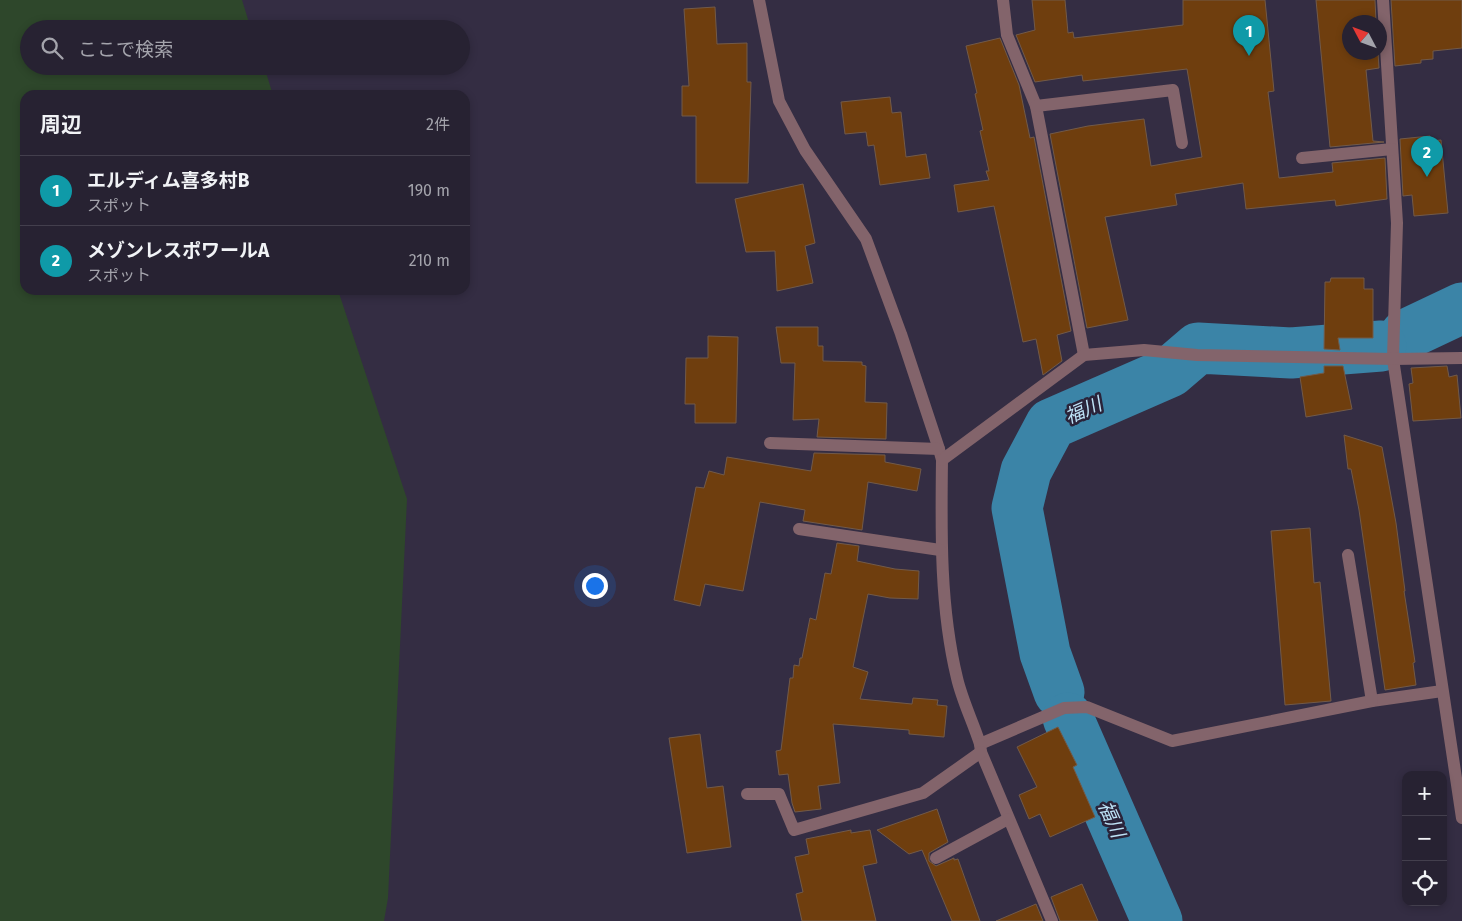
<!DOCTYPE html>
<html lang="ja">
<meta charset="utf-8">
<style>
body{margin:0;font-family:"Fira Sans","Noto Sans JP",sans-serif;background:#332f3e;color:#f1f3f6}
.controls{position:absolute;right:15px;bottom:15px;display:grid;overflow:hidden;border-radius:10px;box-shadow:0 2px 8px #0003}
.controls button{width:45px;height:45px;display:grid;place-items:center;padding:0;border:0;border-bottom:1px solid #433f4d;background:#272232;color:#f1f3f6;font:25px sans-serif}
.compass{position:absolute;left:1342px;top:15px;width:45px;height:45px;border-radius:50%;background:#272232;box-shadow:0 2px 8px #0003;rotate:311deg}
.you{position:absolute;left:594px;top:585px;width:18px;height:18px;margin:-12px;border:4px solid #fff;border-radius:50%;background:#1a73e8;box-shadow:0 0 0 8px #1a73e833}
.badge{display:grid;place-items:center;width:32px;height:32px;border-radius:50%;background:#5dc7e8;color:#fff;font-size:16px;font-weight:700}
.pin{position:absolute;translate:-50% -41px;filter:drop-shadow(0 1px 2px #0008)}
.pin::after{content:'';position:absolute;top:26px;width:18px;height:15px;background:inherit;clip-path:polygon(0 0,100% 0,50% 100%)}
.list{margin:0;padding:0;list-style:none}
h2{display:flex;justify-content:space-between;align-items:center;height:65px;margin:0;padding:0 20px;font-size:21px}
h2 small{font-size:16px;font-weight:400;color:#a4a4ac}
.list li{display:grid;grid-template-columns:32px 1fr auto;gap:15px;align-items:center;box-sizing:border-box;height:70px;padding:0 20px;border-top:1px solid #433f4d}
.list b{display:block;font-size:19px;white-space:nowrap}
.list p{margin:0;font-size:16px;white-space:nowrap;color:#a4a4ac}
.list em{font-size:16px;font-style:normal;color:#a4a4ac}
.icon{flex:none;width:28px;height:28px;fill:none;stroke:currentColor;stroke-width:2;stroke-linecap:round;stroke-linejoin:round}
.map{position:relative;flex:none;width:1462px;height:921px;overflow:hidden}
.search{position:absolute;background:#272232;box-shadow:0 2px 8px #0003;left:20px;top:20px;width:450px;height:55px;display:flex;align-items:center;gap:12px;box-sizing:border-box;padding:0 18px;border-radius:28px;color:#a4a4ac;font-size:19px}
.panel{position:absolute;background:#272232;box-shadow:0 2px 8px #0003;left:20px;top:90px;width:450px;height:205px;border-radius:15px}
.map>svg:first-child{display:block}
.green{fill:#2e472b}
.lines{fill:none;stroke-linecap:round;stroke-linejoin:round}
.river{stroke:#3b84a7;stroke-width:51}
.building{fill:#6f3e0e;stroke:#725a49}
.minor{stroke:#83646b;stroke-width:12}
.labels{text-anchor:middle;stroke-width:5;stroke-linejoin:round;paint-order:stroke}
.water-label{font-size:19px;font-style:italic;fill:#bee3f7;stroke:#2a2339}
</style>
<div class="map">
<svg width="1462" height="921" viewBox="0 0 1462 921">
<rect width="100%" height="100%" fill="#342d43"/>
<polygon class="green" points="0,0 242,0 251,29 29,29 29,66 264,66 273,95 25,95 25,290 338,290 407,499 388,898 384,921 0,921"/>
<g class="lines">
<g class="river">
<polyline points="1405,335 1462,308"/>
<polyline points="1059,692 1045,653 1017,508 1026,471 1051,424 1170,372 1198,348 1291,353 1381,346"/>
<polyline points="1068,718 1157,921"/>
</g>
</g>
<g class="building">
<polygon points="1032,0 1065,0 1068,33 1073,32 1074,38 1183,25 1183,0 1265,0 1274,91 1268,92 1279,178 1333,172 1332,163 1385,158 1387,199 1336,206 1335,200 1246,209 1243,183 1175,194 1177,205 1105,217 1128,320 1087,328 1050,134 1088,126 1144,119 1151,166 1202,157 1187,69 1083,81 1082,75 1035,82 1016,35 1035,30"/>
<polygon points="1316,0 1375,0 1376,22 1350,22 1350,52 1378,52 1379,68 1366,70 1373,141 1384,142 1330,147"/>
<polygon points="1391,0 1462,0 1462,48 1433,51 1433,59 1421,60 1421,63 1395,66"/>
<polygon points="715,7 717,44 747,43 747,82 751,82 748,183 696,183 696,116 682,116 682,86 689,86 684,9"/>
<polygon points="1000,38 1019,85 1030,138 1034,137 1071,331 1057,335 1062,361 1043,375 1036,339 1023,342 994,206 958,212 954,185 989,180 986,171 989,171 980,131 983,130 975,94 977,93 966,46"/>
<polygon points="890,97 892,113 901,112 906,157 926,154 930,178 880,185 874,145 868,146 866,132 845,134 841,102"/>
<polygon points="1430,136 1430,141 1441,140 1448,213 1414,216 1412,195 1403,196 1400,139"/>
<polygon points="803,184 815,243 805,246 813,283 777,291 775,251 746,252 735,199"/>
<polygon points="1331,278 1364,278 1364,289 1373,289 1373,338 1338,338 1340,350 1324,349 1325,282 1330,282"/>
<polygon points="776,327 818,327 818,346 823,346 823,361 862,362 862,365 866,366 865,402 887,403 886,439 817,437 819,419 793,420 795,363 781,363"/>
<polygon points="708,336 738,337 736,423 695,423 695,404 685,404 686,358 708,358"/>
<polygon points="1324,366 1343,366 1352,409 1306,417 1300,377 1324,373"/>
<polygon points="1447,366 1449,377 1457,375 1461,418 1413,421 1409,384 1413,383 1411,368"/>
<polygon points="1344,435 1382,447 1396,523 1405,591 1404,591 1415,662 1413,663 1416,685 1385,690 1359,510 1351,469 1348,469"/>
<polygon points="814,453 885,455 885,462 921,469 917,491 868,482 862,530 803,521 805,510 760,502 743,591 705,584 700,606 674,600 696,487 704,488 709,471 724,475 727,457 811,471"/>
<polygon points="1310,528 1314,583 1320,582 1331,701 1285,705 1271,531"/>
<polygon points="837,543 859,546 857,561 895,569 919,571 918,599 890,598 868,594 853,667 868,672 860,699 912,704 913,698 938,700 937,705 947,706 944,737 909,734 909,730 833,724 840,783 818,786 821,809 795,812 792,803 788,774 779,775 776,751 781,750 790,678 793,678 794,665 799,666 800,658 802,658 810,618 816,620 825,573 831,574"/>
<polygon points="1058,727 1077,765 1073,767 1095,817 1050,837 1040,814 1029,819 1019,795 1037,787 1017,747"/>
<polygon points="700,734 707,788 723,786 731,847 687,853 669,738"/>
<polygon points="937,809 948,842 929,853 929,861 936,866 954,858 954,860 958,859 980,921 952,921 922,850 909,854 877,830"/>
<polygon points="851,830 851,833 870,830 877,863 863,866 876,921 802,921 796,894 803,892 795,857 809,854 806,839"/>
<polygon points="1082,884 1098,921 1060,921 1051,897"/>
<polygon points="1036,904 1043,921 996,921"/>
</g>
<g class="lines">
<g class="minor">
<path d="M759,0L779,101L805,150L866,239L901,334L939,449L942,460C941,533 940,608 957,678C962,700 973,722 980,744L1064,708L1087,707L1172,741L1372,701L1442,691"/>
<polyline points="1003,0 1007,35 1036,106 1084,355"/>
<polyline points="1383,0 1397,223 1393,359 1462,818"/>
<polyline points="1036,106 1173,90 1182,143"/>
<polyline points="1302,158 1392,149"/>
<polyline points="770,443 939,449"/>
<polyline points="942,460 1084,355 1144,350 1197,355 1393,359 1462,358"/>
<polyline points="799,529 940,550"/>
<polyline points="1348,555 1372,701"/>
<polyline points="980,744 981,752 1052,921"/>
<polyline points="747,794 779,794 794,830 923,793 981,752"/>
<polyline points="936,858 1008,819"/>
</g>
</g>
<g class="labels">
<g class="water-label">
<text transform="translate(1083 410) rotate(-24)" y="7">福川</text>
<text transform="translate(1112 819) rotate(66)" y="7">福川</text>
</g>
</g>
</svg>
<div class="controls">
<button>+</button>
<button>−</button>
<button><svg class="icon" aria-label="locate" viewBox="0 0 24 24"><circle cx="12" cy="12" r="6"/><path d="M12 2v4M12 18v4M2 12h4M18 12h4"/></svg></button>
</div>
<svg class="compass" viewBox="-18 -18 36 36"><path d="M0-13l5 13h-10z" fill="#e53935"/><path d="M0 13l5-13h-10z" fill="#a4a4ac"/></svg>
<div class="you"></div>
<div class="pin badge" style="left:1249px;top:56px;background:#0f9aa8">1</div>
<div class="pin badge" style="left:1427px;top:177px;background:#0f9aa8">2</div>
<div class="search"><svg class="icon" aria-label="search" viewBox="0 0 24 24"><circle cx="10" cy="10" r="6"/><path d="M15 15l6 6"/></svg>ここで検索</div>
<section class="panel">
<h2>周辺<small>2件</small></h2>
<ul class="list">
<li><span class="badge" style="background:#0f9aa8">1</span><div><b>エルディム喜多村B</b><p>スポット</p></div><em>190 m</em></li>
<li><span class="badge" style="background:#0f9aa8">2</span><div><b>メゾンレスポワールA</b><p>スポット</p></div><em>210 m</em></li>
</ul>
</section>
</div>
